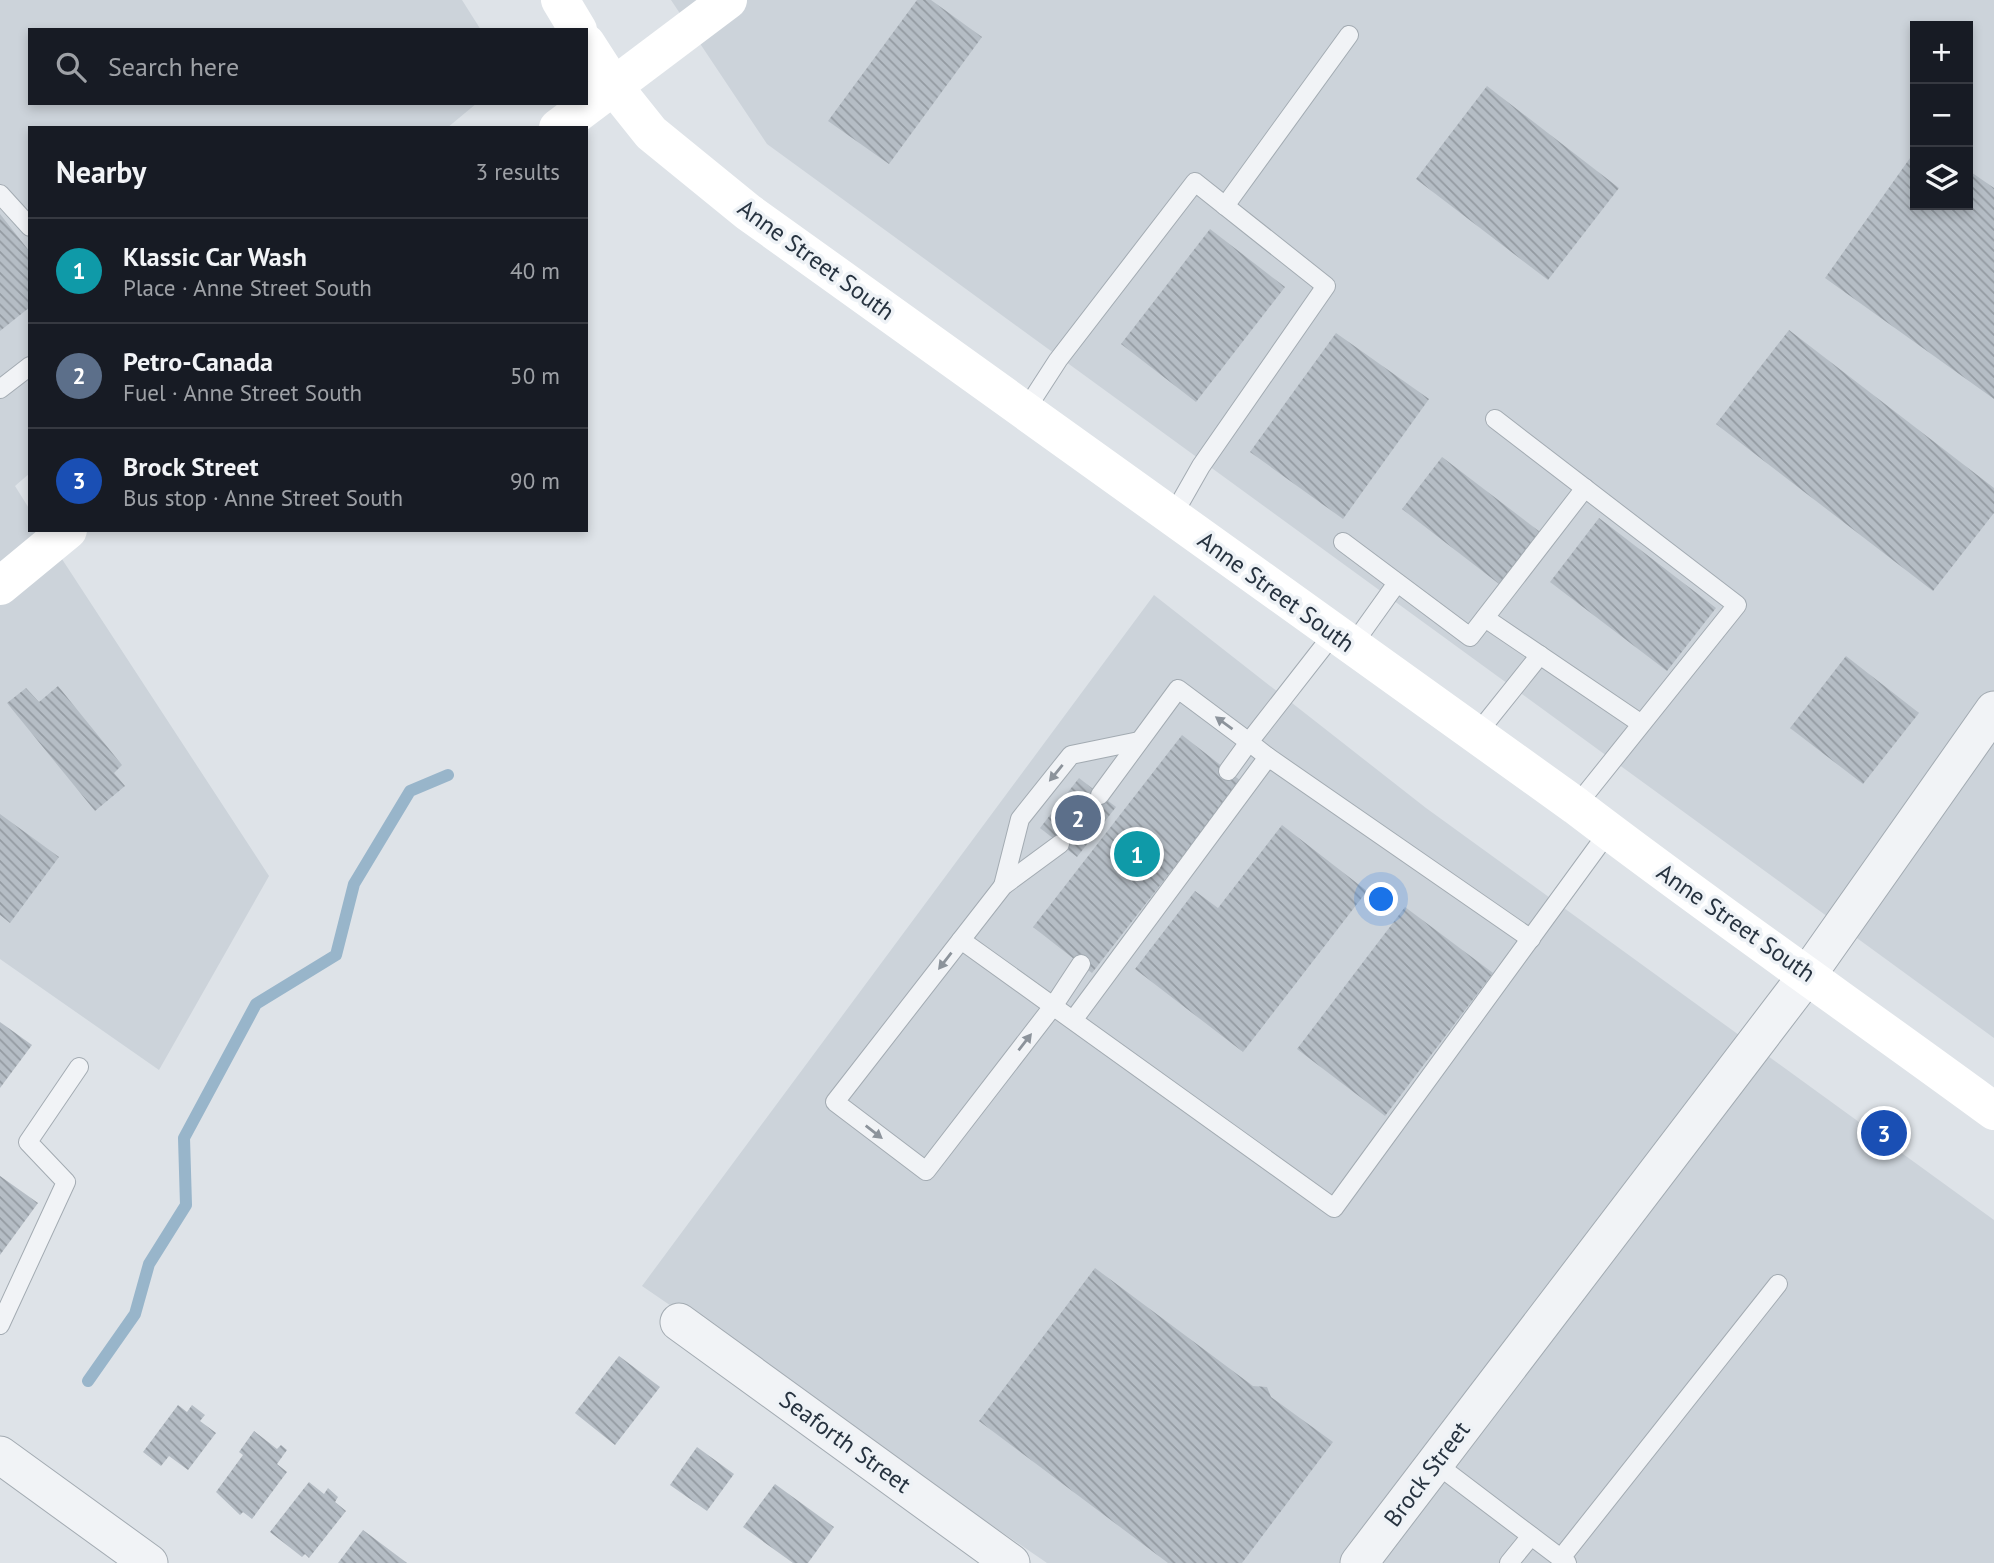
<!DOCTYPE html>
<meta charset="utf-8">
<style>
body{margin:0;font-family:"PT Sans",sans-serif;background:#242831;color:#f1f3f6}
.controls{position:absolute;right:21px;top:21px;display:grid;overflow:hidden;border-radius:0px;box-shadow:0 4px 10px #0003}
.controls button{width:63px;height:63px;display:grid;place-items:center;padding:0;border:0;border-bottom:2px solid #363941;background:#171b24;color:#f1f3f6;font:35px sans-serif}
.you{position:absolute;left:1382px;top:900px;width:24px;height:24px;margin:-18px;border:5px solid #fff;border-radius:50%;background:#1a73e8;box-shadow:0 0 0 10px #1a73e833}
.badge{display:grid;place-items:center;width:46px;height:46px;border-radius:50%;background:#db2777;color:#fff;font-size:23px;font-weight:700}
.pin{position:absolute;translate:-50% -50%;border:4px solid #fff;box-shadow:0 2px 7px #0006}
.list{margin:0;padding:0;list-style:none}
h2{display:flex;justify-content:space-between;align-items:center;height:91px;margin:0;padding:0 28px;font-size:30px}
h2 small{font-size:23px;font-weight:400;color:#9ea1a6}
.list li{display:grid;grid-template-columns:46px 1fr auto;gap:21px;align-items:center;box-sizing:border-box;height:105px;padding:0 28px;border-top:2px solid #363941}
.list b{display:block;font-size:26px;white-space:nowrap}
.list p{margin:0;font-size:23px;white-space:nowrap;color:#9ea1a6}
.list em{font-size:23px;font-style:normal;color:#9ea1a6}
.icon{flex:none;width:38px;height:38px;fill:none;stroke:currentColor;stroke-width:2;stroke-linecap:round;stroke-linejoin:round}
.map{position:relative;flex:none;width:1994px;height:1563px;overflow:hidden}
.search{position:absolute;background:#171b24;box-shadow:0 4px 10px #0003;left:28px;top:28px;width:560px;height:77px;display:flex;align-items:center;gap:18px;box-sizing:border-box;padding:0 24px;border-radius:0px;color:#9ea1a6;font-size:26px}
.panel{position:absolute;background:#171b24;box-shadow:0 4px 10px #0003;left:28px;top:126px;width:560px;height:406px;border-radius:0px}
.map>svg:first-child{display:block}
.built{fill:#ccd3da;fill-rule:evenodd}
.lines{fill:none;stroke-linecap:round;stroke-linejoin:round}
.stream{stroke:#98b5ca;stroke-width:12}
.building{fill:url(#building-back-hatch)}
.lane-casing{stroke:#a3abb2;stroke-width:20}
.street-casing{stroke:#a3abb2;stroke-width:39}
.lane{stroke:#f1f3f6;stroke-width:18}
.street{stroke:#f1f3f6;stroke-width:37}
.secondary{stroke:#fff;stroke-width:38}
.oneway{fill:#8c939b}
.labels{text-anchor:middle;stroke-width:7;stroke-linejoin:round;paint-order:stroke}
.street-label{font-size:24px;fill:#273340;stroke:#eef2f6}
</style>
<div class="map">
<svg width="1994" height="1563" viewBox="0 0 1994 1563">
<defs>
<pattern id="building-back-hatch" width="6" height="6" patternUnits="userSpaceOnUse" patternTransform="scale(1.75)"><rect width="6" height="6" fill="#b5bdc5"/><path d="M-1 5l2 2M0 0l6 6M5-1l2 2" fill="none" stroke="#939aa1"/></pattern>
</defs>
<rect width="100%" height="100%" fill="#dee3e8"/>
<g class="built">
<polygon points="0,0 462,0 481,30 30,30 30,103 477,103 447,128 30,128 30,473 15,486 30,510 30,530 43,530 269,876 159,1070 0,959"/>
<path d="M671,0H1994V1038L767,144ZM1915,26H1968V205H1915Z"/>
<polygon points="1154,595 1426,808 1994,1220 1994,1563 1047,1563 642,1286"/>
</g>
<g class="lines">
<polyline class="stream" points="88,1381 135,1314 149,1264 186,1205 184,1138 256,1004 336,955 354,884 410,791 448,775"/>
</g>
<g class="building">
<polygon points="917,0 931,0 982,37 889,164 828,121"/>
<polygon points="1487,86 1619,188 1548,280 1416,179"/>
<polygon points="1915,151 1915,205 1968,205 1968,170 1994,188 1994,399 1825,278"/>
<polygon points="0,214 30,252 30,307 0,331"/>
<polygon points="1210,229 1285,287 1196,402 1121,344"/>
<polygon points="1789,330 1994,488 1994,513 1933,591 1716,424"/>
<polygon points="1336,333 1429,399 1343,519 1250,452"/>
<polygon points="1442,457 1544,535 1503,587 1402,509"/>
<polygon points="1599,518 1716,608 1667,671 1550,582"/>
<polygon points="1846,656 1919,713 1863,784 1790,728"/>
<polygon points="58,686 122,765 114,773 125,786 95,811 7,703 26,688 39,702"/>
<polygon points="1182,735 1241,781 1092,973 1033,927"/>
<polygon points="1079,778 1116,807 1077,857 1040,828"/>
<polygon points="0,814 59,857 10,923 0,915"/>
<polygon points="1282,825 1367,891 1243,1052 1135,969 1195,891 1218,908"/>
<polygon points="1405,907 1493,973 1385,1116 1297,1049"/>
<polygon points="0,1022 32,1045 0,1088"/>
<polygon points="0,1176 38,1203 0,1255"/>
<polygon points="1095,1268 1253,1386 1267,1387 1271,1397 1333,1442 1242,1563 1168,1563 979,1421"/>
<polygon points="619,1356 660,1387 615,1445 575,1413"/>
<polygon points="178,1405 187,1412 192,1405 205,1415 200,1421 216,1433 188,1470 169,1456 161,1466 143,1452"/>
<polygon points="254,1431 277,1449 281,1445 287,1450 277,1464 287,1472 252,1519 243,1512 240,1515 216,1492 243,1455 239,1452"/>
<polygon points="697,1447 734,1474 707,1511 670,1485"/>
<polygon points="309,1482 324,1494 328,1488 338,1497 335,1502 346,1511 309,1558 305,1554 302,1557 270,1532"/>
<polygon points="775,1484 834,1527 808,1563 793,1563 743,1527"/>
<polygon points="363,1530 407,1563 338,1563"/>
</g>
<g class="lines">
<g class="lane-casing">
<g id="lane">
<polyline points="0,194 30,227"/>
<polyline points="1225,206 1349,35"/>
<polyline points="0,389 30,366"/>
<polyline points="1025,411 1058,360 1195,182 1326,286 1201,466 1172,517"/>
<polyline points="1495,419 1737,605 1576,806"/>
<polyline points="1343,542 1470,637 1585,488"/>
<polyline points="1485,618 1640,723"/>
<polyline points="1352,646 1397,583"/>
<polyline points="1476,735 1540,655"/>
<polyline points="1268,757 1531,939"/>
<polyline points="1100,795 1178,689 1249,742 1228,771"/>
<polyline points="1060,844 1003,886 835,1102 926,1171 1054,1005 1081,964"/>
<polyline points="1003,886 1020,819 1071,755 1139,741"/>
<polyline points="961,940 1334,1208 1609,831"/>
<polyline points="1074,1019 1268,757 1249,742 1334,633"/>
<polyline points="0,1325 66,1182 28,1142 79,1067"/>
<polyline points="1435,1463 1567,1563"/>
<polyline points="1561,1558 1778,1284"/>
<polyline points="1509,1563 1531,1536"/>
</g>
</g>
<g class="street-casing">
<g id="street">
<polyline points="679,1322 1011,1563"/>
<polyline points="0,1455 149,1563"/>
<polyline points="1359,1563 1808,974 1994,710"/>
</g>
</g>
<use href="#lane" class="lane"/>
<use href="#street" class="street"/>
<g class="secondary">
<polyline points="560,0 578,30"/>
<path d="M586,43L615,88L651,133L748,212L1576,806C1713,911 1855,1009 1994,1111"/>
<polyline points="558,128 728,0"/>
<polyline points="0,586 68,530"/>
</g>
</g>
<defs><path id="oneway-solid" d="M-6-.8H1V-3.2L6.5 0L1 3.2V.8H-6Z" transform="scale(1.75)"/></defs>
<g class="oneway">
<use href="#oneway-solid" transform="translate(1224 723) rotate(-144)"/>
<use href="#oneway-solid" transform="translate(1056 773) rotate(129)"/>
<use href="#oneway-solid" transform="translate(945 961) rotate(128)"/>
<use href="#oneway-solid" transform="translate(1025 1042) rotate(-52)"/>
<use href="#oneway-solid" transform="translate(874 1132) rotate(38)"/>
</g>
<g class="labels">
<g class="street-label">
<text transform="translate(816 260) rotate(36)" y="8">Anne Street South</text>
<text transform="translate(1276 592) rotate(36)" y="8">Anne Street South</text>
<text transform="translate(1736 923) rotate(35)" y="8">Anne Street South</text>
<text transform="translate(845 1442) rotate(36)" y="8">Seaforth Street</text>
<text transform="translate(1427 1474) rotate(-53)" y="8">Brock Street</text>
</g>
</g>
</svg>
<div class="controls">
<button>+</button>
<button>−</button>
<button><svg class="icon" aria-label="layers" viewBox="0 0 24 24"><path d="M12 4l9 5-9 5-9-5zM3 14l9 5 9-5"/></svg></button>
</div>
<div class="you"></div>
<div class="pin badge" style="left:1137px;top:854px;background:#0f9aa8">1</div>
<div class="pin badge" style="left:1078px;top:818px;background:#5c6f8a">2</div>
<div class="pin badge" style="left:1884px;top:1133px;background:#1a4fb4">3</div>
<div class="search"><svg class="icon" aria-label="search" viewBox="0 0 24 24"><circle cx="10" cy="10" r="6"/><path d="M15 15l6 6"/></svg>Search here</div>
<section class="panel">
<h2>Nearby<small>3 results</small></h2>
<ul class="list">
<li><span class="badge" style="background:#0f9aa8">1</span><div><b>Klassic Car Wash</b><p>Place · Anne Street South</p></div><em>40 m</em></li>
<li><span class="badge" style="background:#5c6f8a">2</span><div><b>Petro-Canada</b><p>Fuel · Anne Street South</p></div><em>50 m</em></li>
<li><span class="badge" style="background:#1a4fb4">3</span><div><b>Brock Street</b><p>Bus stop · Anne Street South</p></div><em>90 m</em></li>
</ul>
</section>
</div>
